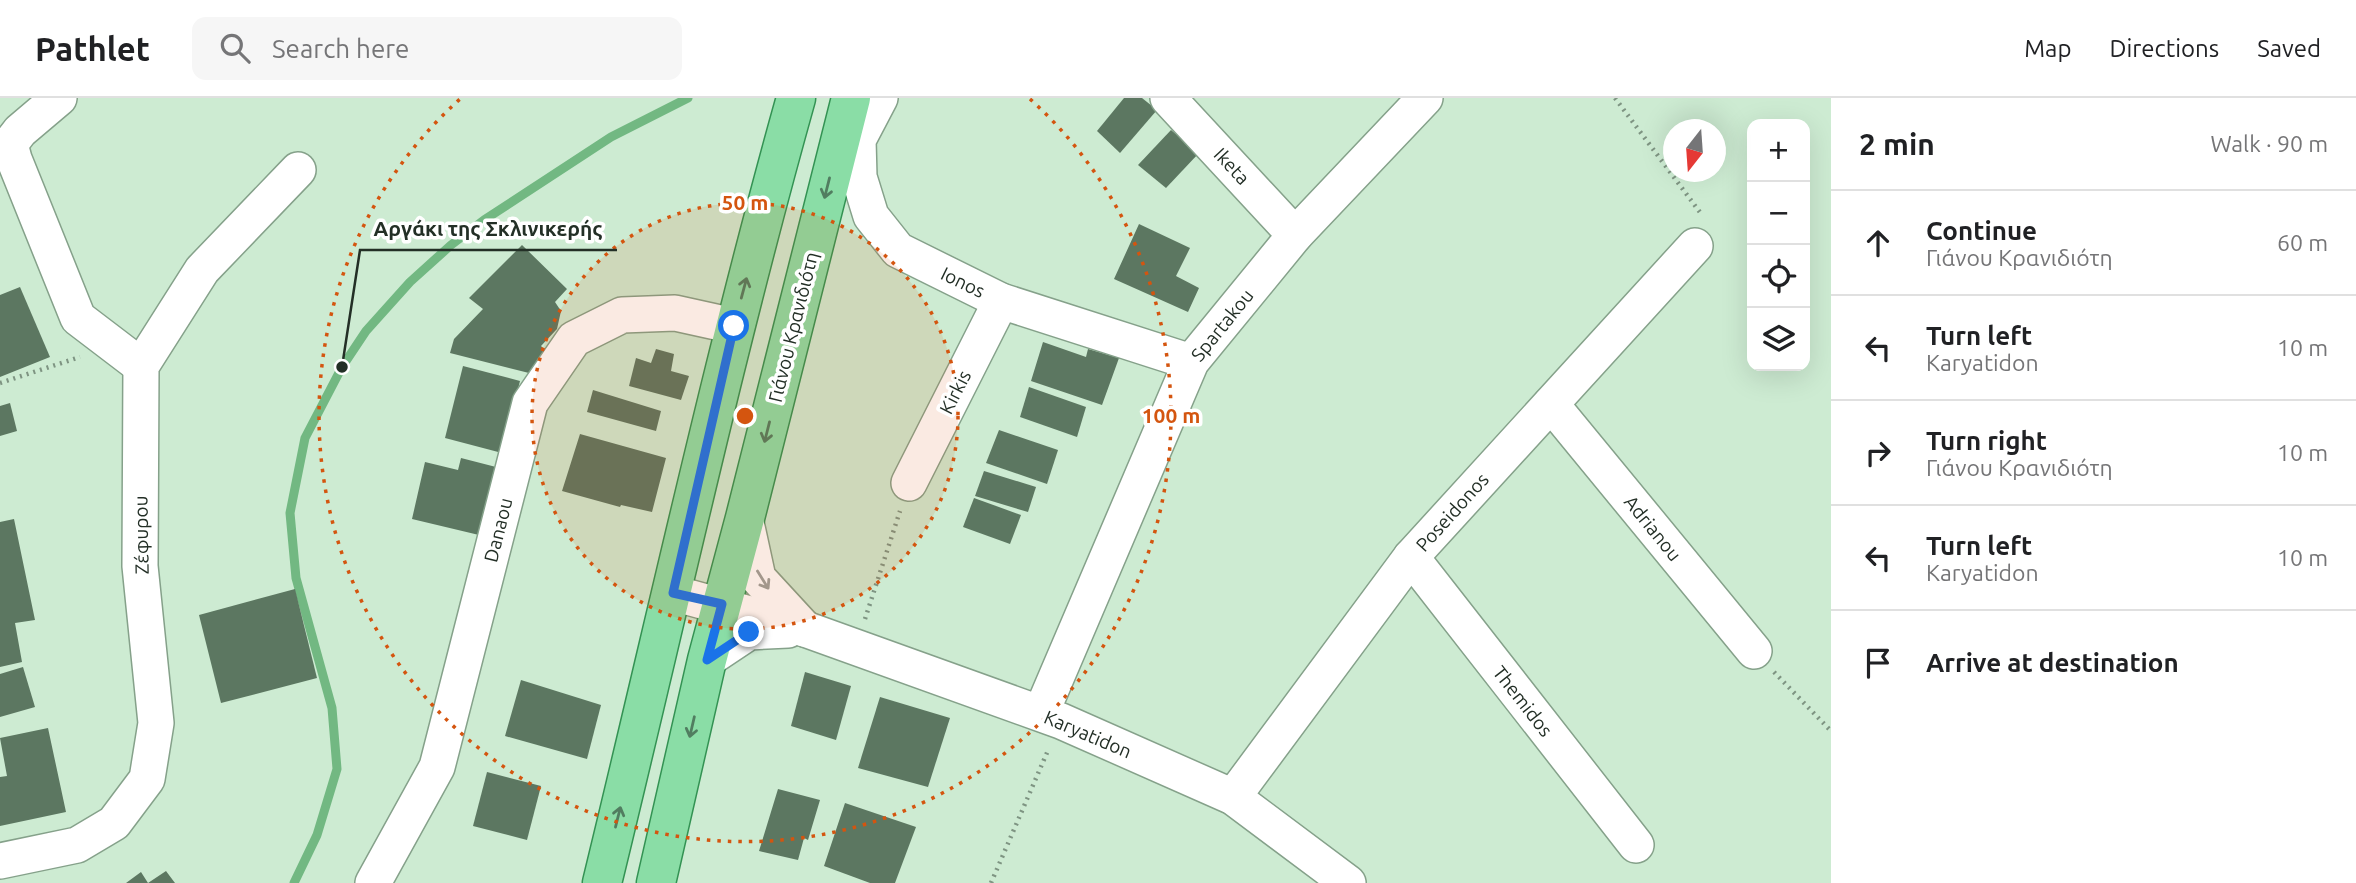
<!DOCTYPE html>
<meta charset="utf-8">
<style>
body{margin:0;font-family:Ubuntu,sans-serif;background:#f6f6f6;color:#202124}
.controls{position:absolute;right:21px;top:21px;display:grid;overflow:hidden;border-radius:14px;box-shadow:0 7px 28px #0002}
.controls button{width:63px;height:63px;display:grid;place-items:center;padding:0;border:0;border-bottom:2px solid #e0e0e0;background:#fff;color:#202124;font:35px sans-serif}
.compass{position:absolute;left:1663px;top:21px;width:63px;height:63px;border-radius:50%;background:#fff;box-shadow:0 7px 28px #0002;rotate:197deg}
.stop{position:absolute;width:21px;height:21px;margin:-16px;border:5px solid #1a73e8;border-radius:50%;background:#fff}
.stop.end{background:#1a73e8;border-color:#fff;box-shadow:0 2px 7px #0008}
.list{margin:0;padding:0;list-style:none}
h2{display:flex;justify-content:space-between;align-items:center;height:91px;margin:0;padding:0 28px;font-size:30px}
h2 small{font-size:23px;font-weight:400;color:#757577}
.list li{display:grid;grid-template-columns:46px 1fr auto;gap:21px;align-items:center;box-sizing:border-box;height:105px;padding:0 28px;border-top:2px solid #e0e0e0}
.list b{display:block;font-size:26px;white-space:nowrap}
.list p{margin:0;font-size:23px;white-space:nowrap;color:#757577}
.list em{font-size:23px;font-style:normal;color:#757577}
.icon{flex:none;width:38px;height:38px;fill:none;stroke:currentColor;stroke-width:2;stroke-linecap:round;stroke-linejoin:round}
.map{position:relative;flex:none;width:1831px;height:785px;overflow:hidden}
header{display:flex;align-items:center;gap:42px;box-sizing:border-box;height:98px;padding:0 35px;background:#fff;border-bottom:2px solid #e0e0e0}
header strong{font-size:33px}
nav{display:flex;gap:38px;margin-inline-start:auto;font-size:24px}
.search{width:490px;height:63px;background:#f6f6f6;display:flex;align-items:center;gap:18px;box-sizing:border-box;padding:0 24px;border-radius:14px;color:#757577;font-size:26px}
main{display:flex}
aside{flex:1;background:#fff}
.map>svg:first-child{display:block}
.lines{fill:none;stroke-linecap:round;stroke-linejoin:round}
.stream{stroke:#72b882;stroke-width:9}
.building{fill:#5c7761}
.minor-casing{stroke:#85a18a;stroke-width:38}
.major-casing{stroke:#339253;stroke-width:41}
.path{stroke:#7e9482;stroke-width:4.5;stroke-dasharray:2 5;stroke-linecap:butt}
.minor{stroke:#fff;stroke-width:35}
.major{stroke:#8adda6;stroke-width:38}
.oneway{stroke:#517d60}
.oneway2{stroke:#9ca19d}
.route{stroke:#1a73e8;stroke-width:9}
.ring{fill:none;stroke:#d4550f;stroke-width:3.5;stroke-dasharray:3.5 7}
.labels{text-anchor:middle;stroke-width:7;stroke-linejoin:round;paint-order:stroke}
.street-label{font-size:19px;fill:#232f26;stroke:#fff}
.centre{fill:#d4550f;stroke:#fff;stroke-width:3.5}
.ring-label{font-size:21px;text-anchor:middle;font-weight:bold;fill:#d4550f;stroke:#fff;stroke-width:7;stroke-linejoin:round;paint-order:stroke}
.leader{fill:none;stroke:#232f26;stroke-width:2.5}
.callout-dot{fill:#232f26;stroke:#fff;stroke-width:2.5}
.callout-label{font-size:21px;text-anchor:middle;font-weight:bold;fill:#232f26;stroke:#fff;stroke-width:7;stroke-linejoin:round;paint-order:stroke}
</style>
<header>
<strong>Pathlet</strong>
<div class="search"><svg class="icon" aria-label="search" viewBox="0 0 24 24"><circle cx="10" cy="10" r="6"/><path d="M15 15l6 6"/></svg>Search here</div>
<nav><a>Map</a><a>Directions</a><a>Saved</a></nav>
</header>
<main>
<div class="map">
<svg width="1831" height="785" viewBox="0 0 1831 785">
<rect width="100%" height="100%" fill="#cdebd2"/>
<g class="lines">
<polyline class="stream" points="294,785 317,737 337,671 332,610 296,480 290,415 305,340 342,269 366,233 410,184 451,147 484,122 611,39 688,0"/>
</g>
<g class="building">
<polygon points="1124,0 1142,0 1157,12 1120,55 1097,33"/>
<polygon points="1171,32 1199,55 1166,90 1138,67"/>
<polygon points="1139,126 1190,150 1176,178 1199,190 1188,214 1114,181"/>
<polygon points="522,147 567,191 555,204 561,213 557,231 541,248 548,255 541,278 450,255 454,241 483,211 469,200"/>
<polygon points="20,189 50,259 0,279 0,197"/>
<polygon points="1043,244 1086,259 1088,251 1119,260 1102,307 1031,283"/>
<polygon points="656,251 674,256 671,273 689,278 681,302 629,288 636,260 651,265"/>
<polygon points="463,268 520,283 502,355 445,340"/>
<polygon points="1029,289 1086,309 1077,339 1020,319"/>
<polygon points="593,292 661,313 656,333 587,314"/>
<polygon points="10,305 17,333 0,338 0,308"/>
<polygon points="999,332 1058,352 1047,386 986,365"/>
<polygon points="580,336 666,360 652,414 621,407 620,409 562,393"/>
<polygon points="461,360 496,369 479,437 412,421 425,364 458,372"/>
<polygon points="984,373 1036,389 1028,414 975,398"/>
<polygon points="974,400 1021,417 1010,446 963,429"/>
<polygon points="14,421 35,522 15,525 22,564 0,569 0,424"/>
<polygon points="295,491 317,580 221,605 199,517"/>
<polygon points="23,569 35,609 0,619 0,576"/>
<polygon points="805,574 851,588 836,642 791,628"/>
<polygon points="521,582 601,607 587,661 505,638"/>
<polygon points="880,599 950,620 928,689 858,670"/>
<polygon points="48,630 66,714 0,728 0,679 7,678 0,640"/>
<polygon points="487,674 541,688 527,742 473,728"/>
<polygon points="778,691 820,702 808,742 804,740 798,762 759,753"/>
<polygon points="845,705 916,729 895,785 870,785 824,768"/>
<polygon points="166,773 175,785 126,785 141,774 148,785"/>
</g>
<g class="lines">
<g class="minor-casing">
<g id="minor">
<polyline points="59,0 20,33 10,46 14,61 78,220 141,268"/>
<polyline points="880,0 858,42 859,79 871,118 898,152 1001,203 1191,264"/>
<polyline points="1168,0 1295,137"/>
<polyline points="1551,306 1754,553"/>
<polyline points="909,385 1001,203"/>
<polyline points="745,420 758,480 805,531"/>
<polyline points="1411,459 1636,747"/>
<polyline points="673,495 805,531 1061,623 1233,699 1348,785"/>
<polyline points="707,562 749,534 788,532"/>
<polyline points="1041,615 1191,264 1295,137 1425,0"/>
<polyline points="1233,699 1411,459 1695,148"/>
<polyline points="0,763 77,747 114,725 147,681 156,625 140,468 141,268 202,172 298,72"/>
<polyline points="373,785 437,669 530,305 574,241 622,217 675,215 734,228"/>
</g>
</g>
<g class="major-casing">
<g id="major">
<path d="M602,785C666,523 723,260 796,0"/>
<polyline points="656,785 707,562 745,420 851,0"/>
</g>
</g>
<g class="path">
<polyline points="1615,0 1702,117"/>
<polyline points="0,285 80,259"/>
<polyline points="865,521 900,413"/>
<polyline points="1774,574 1831,633"/>
<polyline points="991,785 1049,650"/>
</g>
<use href="#minor" class="minor"/>
<use href="#major" class="major"/>
</g>
<defs><path id="oneway-shaft" d="M-6 0H5M1.5-3L5.5 0L1.5 3" fill="none" stroke-width="1.6" stroke-linecap="round" stroke-linejoin="round" transform="scale(1.75)"/></defs>
<g class="oneway">
<use href="#oneway-shaft" transform="translate(827 90) rotate(104)"/>
<use href="#oneway-shaft" transform="translate(744 190) rotate(-75)"/>
<use href="#oneway-shaft" transform="translate(767 334) rotate(104)"/>
<use href="#oneway-shaft" transform="translate(692 629) rotate(103)"/>
<use href="#oneway-shaft" transform="translate(618 719) rotate(-76)"/>
</g>
<use class="oneway2" href="#oneway-shaft" transform="translate(763 482) rotate(58)"/>
<g class="lines">
<polyline class="route" points="734,228 673,495 722,506 707,562 749,534"/>
</g>
<circle cx="745" cy="318" r="213" fill="#d4550f" fill-opacity=".12"/>
<g class="ring">
<circle cx="745" cy="318" r="213"/>
<path d="M1030 1A426 426 0 1 1 460 1"/>
</g>
<g class="labels">
<g class="street-label">
<text transform="translate(1232 68) rotate(47)" y="7">Iketa</text>
<text transform="translate(963 184) rotate(26)" y="7">Ionos</text>
<text transform="translate(1222 227) rotate(-51)" y="7">Spartakou</text>
<text transform="translate(793 229) rotate(-76)" y="7">Γιάνου Κρανιδιότη</text>
<text transform="translate(955 294) rotate(-63)" y="7">Kirkis</text>
<text transform="translate(1452 414) rotate(-48)" y="7">Poseidonos</text>
<text transform="translate(1653 430) rotate(51)" y="7">Adrianou</text>
<text transform="translate(498 432) rotate(-76)" y="7">Danaou</text>
<text transform="translate(141 437) rotate(-91)" y="7">Ζέφυρου</text>
<text transform="translate(1523 603) rotate(52)" y="7">Themidos</text>
<text transform="translate(1088 636) rotate(23)" y="7">Karyatidon</text>
</g>
</g>
<circle cx="745" cy="318" r="10" class="centre"/>
<g class="ring-label">
<text x="745" y="112">50 m</text>
<text x="1171" y="325">100 m</text>
</g>
<path class="leader" d="M342 269L360 152H617"/>
<circle class="callout-dot" cx="342" cy="269" r="7"/>
<g class="callout-label">
<text x="488" y="138">Αργάκι της Σκλινικερής</text>
</g>
</svg>
<div class="controls">
<button>+</button>
<button>−</button>
<button><svg class="icon" aria-label="locate" viewBox="0 0 24 24"><circle cx="12" cy="12" r="6"/><path d="M12 2v4M12 18v4M2 12h4M18 12h4"/></svg></button>
<button><svg class="icon" aria-label="layers" viewBox="0 0 24 24"><path d="M12 4l9 5-9 5-9-5zM3 14l9 5 9-5"/></svg></button>
</div>
<svg class="compass" viewBox="-18 -18 36 36"><path d="M0-13l5 13h-10z" fill="#e53935"/><path d="M0 13l5-13h-10z" fill="#757577"/></svg>
<div class="stop" style="left:734px;top:228px"></div>
<div class="stop end" style="left:749px;top:534px"></div>
</div>
<aside>
<h2>2 min<small>Walk · 90 m</small></h2>
<ul class="list">
<li><svg class="icon" aria-label="ahead" viewBox="0 0 24 24"><path d="M12 20V5M6 11l6-6 6 6"/></svg><div><b>Continue</b><p>Γιάνου Κρανιδιότη</p></div><em>60 m</em></li>
<li><svg class="icon" aria-label="left" viewBox="0 0 24 24"><path d="M17 20v-9H6M10 6l-5 5 5 5"/></svg><div><b>Turn left</b><p>Karyatidon</p></div><em>10 m</em></li>
<li><svg class="icon" aria-label="right" viewBox="0 0 24 24"><path d="M7 20v-9h11M14 6l5 5-5 5"/></svg><div><b>Turn right</b><p>Γιάνου Κρανιδιότη</p></div><em>10 m</em></li>
<li><svg class="icon" aria-label="left" viewBox="0 0 24 24"><path d="M17 20v-9H6M10 6l-5 5 5 5"/></svg><div><b>Turn left</b><p>Karyatidon</p></div><em>10 m</em></li>
<li><svg class="icon" aria-label="arrive" viewBox="0 0 24 24"><path d="M6 21V4h12l-3 4 3 4H6"/></svg><div><b>Arrive at destination</b></div></li>
</ul>
</aside>
</main>
